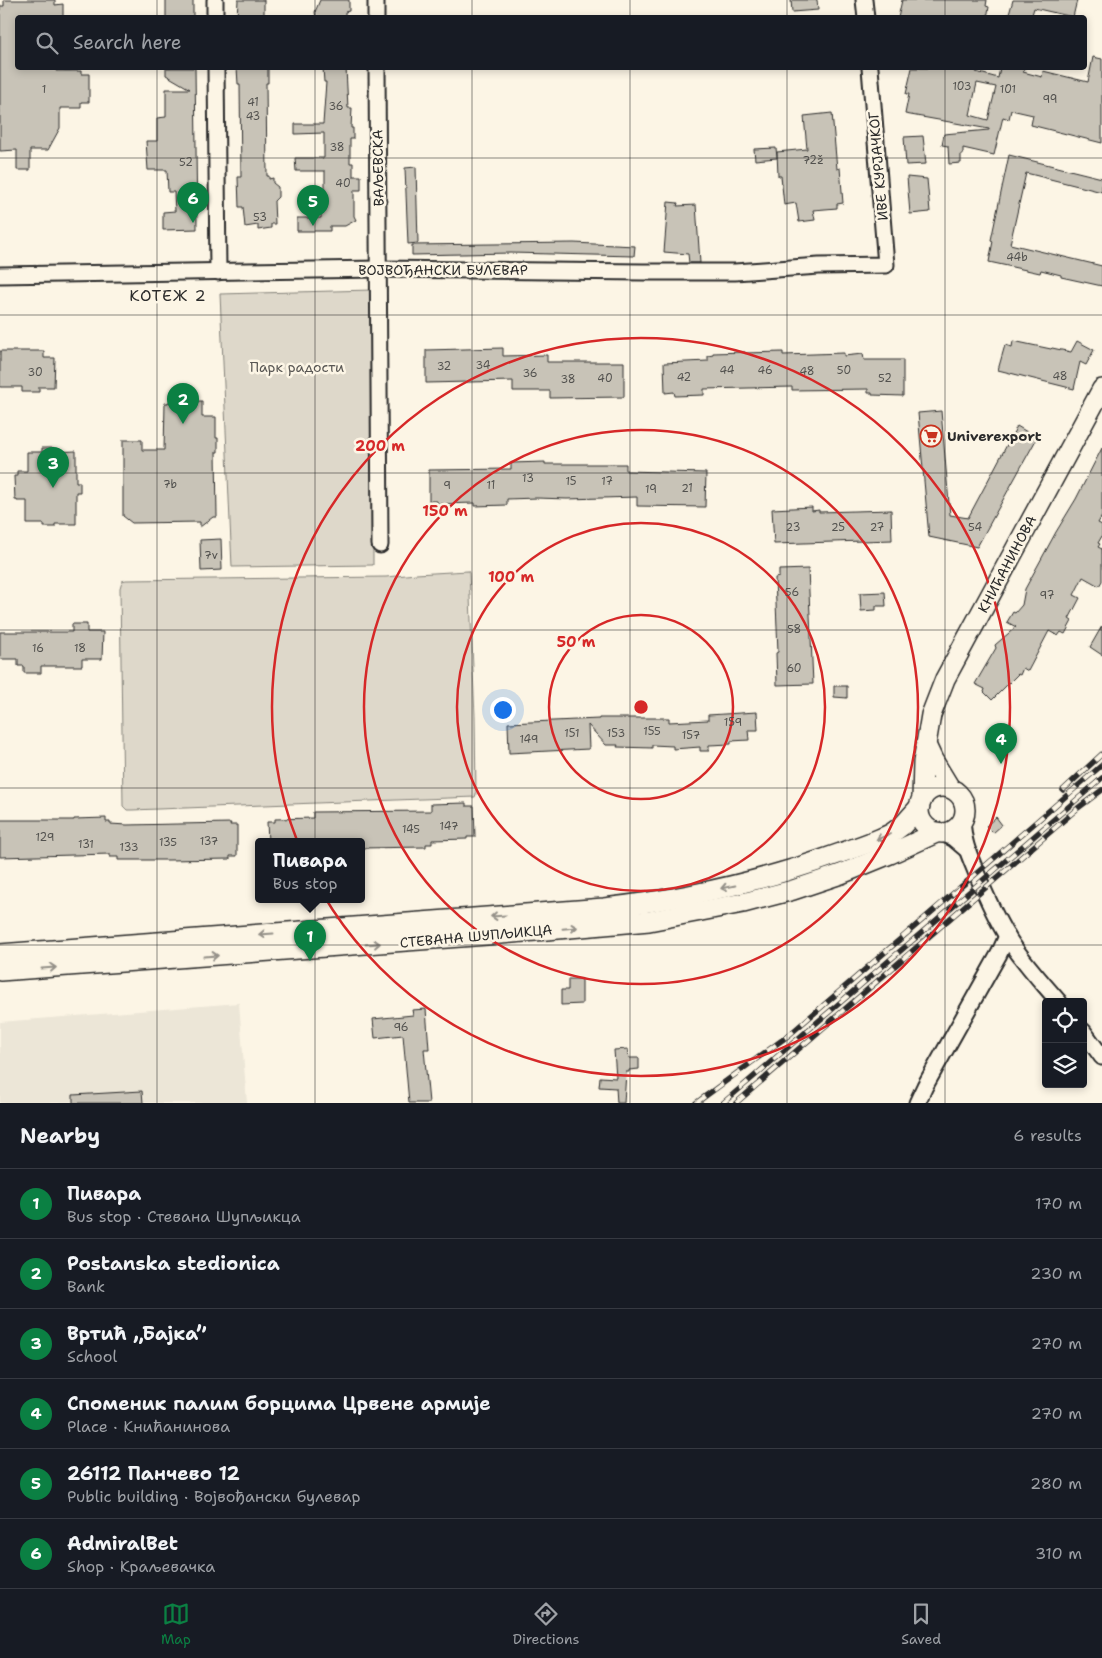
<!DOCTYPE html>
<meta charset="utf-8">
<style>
body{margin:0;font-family:"Shantell Sans",sans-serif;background:#20242c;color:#f1f3f6}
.controls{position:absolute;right:15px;bottom:15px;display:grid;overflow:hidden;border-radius:5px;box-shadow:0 2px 8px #0003}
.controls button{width:45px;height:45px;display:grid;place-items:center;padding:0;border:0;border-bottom:1px solid #363941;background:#171b24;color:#f1f3f6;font:25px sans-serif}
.you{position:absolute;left:502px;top:709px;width:18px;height:18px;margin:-12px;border:4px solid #fff;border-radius:50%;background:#1a73e8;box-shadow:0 0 0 8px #1a73e833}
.badge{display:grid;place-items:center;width:32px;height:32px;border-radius:50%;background:#0b8043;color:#fff;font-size:16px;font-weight:700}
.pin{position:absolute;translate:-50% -41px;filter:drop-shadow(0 1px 2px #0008)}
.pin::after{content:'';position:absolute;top:26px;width:18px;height:15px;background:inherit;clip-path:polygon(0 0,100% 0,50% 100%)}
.popup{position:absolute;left:255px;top:838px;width:110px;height:65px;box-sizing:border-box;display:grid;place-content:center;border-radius:5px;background:#171b24;filter:drop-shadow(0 1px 4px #0005);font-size:16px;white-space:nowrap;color:#9ea1a6}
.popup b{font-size:19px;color:#f1f3f6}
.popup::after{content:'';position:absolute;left:50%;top:100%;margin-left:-10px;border:10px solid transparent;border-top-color:#171b24}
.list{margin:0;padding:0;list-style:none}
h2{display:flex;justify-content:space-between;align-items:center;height:65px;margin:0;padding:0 20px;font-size:21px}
h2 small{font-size:16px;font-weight:400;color:#9ea1a6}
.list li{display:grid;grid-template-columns:32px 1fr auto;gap:15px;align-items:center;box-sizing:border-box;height:70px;padding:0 20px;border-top:1px solid #363941}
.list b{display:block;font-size:19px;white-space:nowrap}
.list p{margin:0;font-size:16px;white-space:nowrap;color:#9ea1a6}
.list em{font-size:16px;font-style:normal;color:#9ea1a6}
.icon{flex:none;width:28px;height:28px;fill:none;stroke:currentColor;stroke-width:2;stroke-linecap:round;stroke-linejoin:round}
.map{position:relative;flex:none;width:1102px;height:1103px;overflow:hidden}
.search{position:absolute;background:#171b24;box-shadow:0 2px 8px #0003;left:15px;right:15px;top:15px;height:55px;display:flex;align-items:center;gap:12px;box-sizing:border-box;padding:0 18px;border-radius:5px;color:#9ea1a6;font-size:19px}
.sheet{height:485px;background:#171b24}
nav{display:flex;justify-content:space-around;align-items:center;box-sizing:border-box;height:70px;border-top:1px solid #363941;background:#171b24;font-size:14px;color:#9ea1a6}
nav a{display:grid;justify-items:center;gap:2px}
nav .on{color:#0b8043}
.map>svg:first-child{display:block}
.built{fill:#ece6d7}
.green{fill:#ded8ca;stroke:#84827a}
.building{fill:#c8c3b7;stroke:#2b2b2b;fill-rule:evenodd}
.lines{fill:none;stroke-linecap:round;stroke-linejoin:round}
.minor-casing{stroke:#2b2b2b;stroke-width:19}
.major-casing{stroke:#2b2b2b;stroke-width:22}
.minor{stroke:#fcf5e5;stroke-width:15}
.major{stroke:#fcf5e5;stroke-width:19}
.rail-casing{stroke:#2b2b2b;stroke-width:5.5}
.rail{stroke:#fcf5e5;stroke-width:4;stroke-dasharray:11;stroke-linecap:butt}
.oneway{stroke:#949088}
.grid{fill:none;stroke:#2b2b2b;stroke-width:1;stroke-opacity:0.55}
.ring{fill:none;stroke:#d62828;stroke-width:2.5}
.labels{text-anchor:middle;stroke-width:5;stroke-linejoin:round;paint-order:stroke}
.number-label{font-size:11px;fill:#52514e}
.street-label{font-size:14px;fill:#2b2b2b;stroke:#fcf5e5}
.park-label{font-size:14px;fill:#585653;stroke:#fcf5e5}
.poi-label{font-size:14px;font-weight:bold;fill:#2b2b2b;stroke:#fcf5e5;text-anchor:start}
.quarter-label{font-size:16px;letter-spacing:1px;fill:#2b2b2b;stroke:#fcf5e5}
.centre{fill:#d62828;stroke:#fcf5e5;stroke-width:2.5}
.ring-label{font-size:15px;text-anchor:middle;font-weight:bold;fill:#d62828;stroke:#fcf5e5;stroke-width:5;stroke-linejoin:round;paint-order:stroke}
</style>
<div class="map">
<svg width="1102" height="1103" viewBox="0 0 1102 1103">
<rect width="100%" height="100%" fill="#fcf5e5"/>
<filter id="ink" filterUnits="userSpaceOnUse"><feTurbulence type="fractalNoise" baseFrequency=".02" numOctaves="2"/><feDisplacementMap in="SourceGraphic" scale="10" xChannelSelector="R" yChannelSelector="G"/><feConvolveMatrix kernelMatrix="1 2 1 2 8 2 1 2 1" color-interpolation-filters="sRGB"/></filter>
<g filter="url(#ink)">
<polygon class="built" points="239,1003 247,1103 0,1103 0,1022"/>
<g class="green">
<polygon points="372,290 373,565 232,567 220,294"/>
<polygon points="468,571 469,573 475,717 476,794 475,797 132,810 127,810 123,806 120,588 122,581 126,580 386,577 416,574"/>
</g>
<g class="building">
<polygon points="4,0 55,0 55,5 63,4 63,18 18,18 18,68 56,68 56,71 81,71 81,74 89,74 89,102 81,102 81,108 60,108 60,128 48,150 30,150 30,170 17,170 17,150 0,151 0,6 4,6"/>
<rect x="166" y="0" width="27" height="18"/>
<polygon points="238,0 264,0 264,18 237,18"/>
<polygon points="320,0 349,0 349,11 345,12 345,18 316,18 315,12"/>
<polygon points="791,0 817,0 818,10 792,12"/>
<polygon points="902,0 987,0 986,6 989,7 987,18 898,18"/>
<polygon points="1013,0 1077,0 1073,17 1034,8 1031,18 1008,18"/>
<path d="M1093,57L1102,59V143L1031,125L1033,115L1011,110L1009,119L1003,117L994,155L963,148V154H961V163L949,164L948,146L942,145L944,134L989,130V129L905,114L909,94H906L912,68H977L976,72L998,78L1000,68H1025L1023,72L1042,77L1043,71L1088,82ZM977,83L996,87L988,120L970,115Z"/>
<polygon points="166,68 195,68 197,229 163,230 163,212 175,211 174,192 168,192 167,170 148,170 146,141 157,141 157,118 166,117 166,89 190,89 166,75"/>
<polygon points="237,68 268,68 268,83 266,83 267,176 269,176 269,179 273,178 273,183 278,187 278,197 274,201 275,224 271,224 271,228 258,230 258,225 245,227 243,207 239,207 238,177 241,177 240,84 238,84"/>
<polygon points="323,68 346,68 348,108 352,108 351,128 353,128 353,139 350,139 350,163 353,163 353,176 361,176 361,190 354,190 354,216 356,220 345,226 330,226 330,231 297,231 297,218 321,218 321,209 325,202 325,171 296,171 295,158 324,158 324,133 295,134 295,124 323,124 326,82 324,82"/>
<polygon points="832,113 837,169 840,168 843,203 837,204 837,208 813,210 815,220 799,222 796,203 784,205 781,176 778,176 777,152 807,149 804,116"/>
<polygon points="923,136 926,164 906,165 904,137"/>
<polygon points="776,148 777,158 755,160 754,149"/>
<polygon points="1009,155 1102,178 1102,192 1026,173 1010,244 1102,266 1102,286 1061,277 1061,275 1041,270 1040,273 989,262 993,241 991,240"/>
<polygon points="416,167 418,243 408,244 405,168"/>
<polygon points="907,177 927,179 930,212 910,214"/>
<polygon points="668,202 678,203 677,206 696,205 700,263 689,263 688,254 664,252"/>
<polygon points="574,243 635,246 634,256 511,253 412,255 412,245"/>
<polygon points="1013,341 1051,349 1052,348 1071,352 1077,341 1094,350 1086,365 1080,362 1074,389 998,370 1005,345 1012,347"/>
<polygon points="503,348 503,356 547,355 547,362 624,362 624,397 550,398 550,391 513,391 513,381 426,383 426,350"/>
<polygon points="0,351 44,351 44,358 55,358 54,387 39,387 39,392 22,392 22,387 0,387"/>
<polygon points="745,352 745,353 783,352 783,355 844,353 844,356 863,354 864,360 903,360 903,396 872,395 872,393 868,393 868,389 792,390 792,387 704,389 704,395 675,396 674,392 665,393 664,363 708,361 708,356 713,355 713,353"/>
<polygon points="202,401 202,417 216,417 216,438 218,438 218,452 216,452 217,517 213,517 200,527 200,522 132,523 123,516 123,440 142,440 142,450 164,450 165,403 168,403 168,402"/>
<polygon points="941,411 950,515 968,518 1017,426 1037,438 977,547 929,537 918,413"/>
<polygon points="42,448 54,448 54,452 76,451 76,482 80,482 80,492 76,492 76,524 55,524 55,527 44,527 44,524 27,524 27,501 17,501 17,500 15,500 14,476 17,476 17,471 27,471 27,452 42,452"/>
<polygon points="1102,448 1102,516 1098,523 1102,525 1102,536 1098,543 1100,544 1098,547 1102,549 1102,581 1099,586 1083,577 1074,595 1080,598 1069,619 1072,621 1065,634 1061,632 1058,636 1049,631 1028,671 1023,668 1020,675 1018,674 992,700 984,692 985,689 975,684 996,648 995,645 1016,627 1007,622 1013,612 1015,613 1022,605 1025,589 1056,532 1076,499"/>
<polygon points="545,462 545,464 626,464 626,471 706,473 705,507 637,506 637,497 567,499 537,498 507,499 507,505 475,506 475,503 437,504 437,501 429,501 429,470 511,469 511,463"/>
<polygon points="812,507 812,511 819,510 819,512 891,510 892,540 774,544 772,509"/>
<polygon points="221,539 222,570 201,571 200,540"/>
<polygon points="808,569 813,684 777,685 776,653 778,652 775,578 779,577 779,570"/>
<polygon points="885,592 886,606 876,606 876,610 861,611 860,593"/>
<polygon points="72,624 87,624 87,632 103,632 102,659 82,659 82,666 41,666 41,673 24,673 24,666 18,666 18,659 0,659 0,632 72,632"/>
<polygon points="1102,626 1102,655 1090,647"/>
<polygon points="834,686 847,686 847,698 834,697"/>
<polygon points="757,712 758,730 748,730 749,740 731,741 731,744 709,745 709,751 700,751 700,747 673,749 673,746 652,745 652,748 617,747 618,745 606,745 588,725 589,749 509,753 508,723 599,719 599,718 669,718 669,722 708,720 708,715"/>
<polygon points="466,803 466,806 474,806 475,837 467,837 467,839 432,840 432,844 426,844 426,847 361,848 361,842 268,842 267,822 275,822 275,819 313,818 313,812 431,811 431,804"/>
<polygon points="996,817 1002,825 993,833 986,826"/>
<polygon points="106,818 106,822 110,822 110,824 127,825 231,823 230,825 237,825 237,856 230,856 230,859 169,860 118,860 118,857 110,857 110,854 0,857 0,820 74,820 74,819"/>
<polygon points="568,979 582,979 582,1004 561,1005 561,990 568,990"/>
<polygon points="426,1009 429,1049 424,1049 429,1103 409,1103 403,1035 375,1038 373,1019 413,1015 412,1010"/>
<polygon points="628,1049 629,1058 639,1058 639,1069 629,1070 629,1072 626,1072 624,1103 617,1103 616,1088 599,1087 600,1077 616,1078 614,1050"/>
<polygon points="142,1091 143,1103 73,1103 73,1095"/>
</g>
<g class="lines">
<g class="minor-casing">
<g id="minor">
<polyline points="215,0 215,18"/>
<polyline points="376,0 376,18"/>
<polyline points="864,0 866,18"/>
<polyline points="216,68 218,272"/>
<polyline points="377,68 380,545"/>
<polyline points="0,275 379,269 643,272 735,272 819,266 886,265 870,68"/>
<path d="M962,820C964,844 967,850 976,872C985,894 995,917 1008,938C1022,961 1041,981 1059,1002"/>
<polyline points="942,833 953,838 966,849"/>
<polyline points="1083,1031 1102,1057"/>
<polyline points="917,1103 925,1086 999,954 1007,936"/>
</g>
</g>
<g class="major-casing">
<g id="major">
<polyline points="926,745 933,760 950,788"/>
<circle cx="942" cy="810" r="23"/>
<polyline points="922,800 923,762 931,715 945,679 1102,389"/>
<path d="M0,954L604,908C683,899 760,882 835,855C854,848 874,842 892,833L903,825L920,806"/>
<polyline points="0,971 501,934 649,921 743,903 793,890 841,874 890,854 938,832"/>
</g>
</g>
<use href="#minor" class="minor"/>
<use href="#major" class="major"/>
<g class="rail-casing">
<g id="rail">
<polyline points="1063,790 1102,754"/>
<polyline points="696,1103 789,1035 1102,765"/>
<polyline points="723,1103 1102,778"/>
<polyline points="736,1103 1078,808 1102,790"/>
</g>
</g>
<use href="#rail" class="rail"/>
</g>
<defs><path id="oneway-shaft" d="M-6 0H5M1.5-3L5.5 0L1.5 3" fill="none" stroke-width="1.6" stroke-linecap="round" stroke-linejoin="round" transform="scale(1.25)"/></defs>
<g class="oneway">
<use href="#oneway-shaft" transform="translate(883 837) rotate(157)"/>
<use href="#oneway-shaft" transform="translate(728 887) rotate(168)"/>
<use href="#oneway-shaft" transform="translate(498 916) rotate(176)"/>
<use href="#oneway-shaft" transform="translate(570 928) rotate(-5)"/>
<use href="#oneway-shaft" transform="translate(266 934) rotate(176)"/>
<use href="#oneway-shaft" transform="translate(373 944) rotate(-4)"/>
<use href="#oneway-shaft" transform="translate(211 956) rotate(-4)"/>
<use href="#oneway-shaft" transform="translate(49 968) rotate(-4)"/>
</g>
</g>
<path class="grid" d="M157,0V18M315,0V18M472,0V18M630,0V18M787,0V18M945,0V18M157,68V1103M315,68V1103M472,68V1103M630,68V1103M787,68V1103M945,68V1103M0,158H1102M0,315H1102M0,473H1102M0,630H1102M0,788H1102M0,945H1102"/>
<g class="ring">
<circle cx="641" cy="707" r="92"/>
<circle cx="641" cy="707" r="184"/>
<circle cx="641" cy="707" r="277"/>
<circle cx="641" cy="707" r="369"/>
</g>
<defs>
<g id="supermarket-ring" transform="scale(1.125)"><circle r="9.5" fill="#fcf5e5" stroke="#c8321e" stroke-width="1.5"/><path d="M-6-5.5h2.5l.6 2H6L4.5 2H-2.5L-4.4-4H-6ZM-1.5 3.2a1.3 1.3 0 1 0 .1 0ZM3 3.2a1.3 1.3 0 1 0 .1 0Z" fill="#c8321e"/></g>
</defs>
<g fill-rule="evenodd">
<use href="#supermarket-ring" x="931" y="436"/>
</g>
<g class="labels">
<g class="number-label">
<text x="962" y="90">103</text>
<text x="44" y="93">1</text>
<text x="1008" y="93">101</text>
<text x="1050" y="103">99</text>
<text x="253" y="106">41</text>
<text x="336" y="110">36</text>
<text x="253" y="120">43</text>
<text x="337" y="151">38</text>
<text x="813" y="164">72ž</text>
<text x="186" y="166">52</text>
<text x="343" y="187">40</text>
<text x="260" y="221">53</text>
<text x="1017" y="261">44b</text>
<text x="483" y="369">34</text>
<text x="444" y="370">32</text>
<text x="727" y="374">44</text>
<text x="765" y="374">46</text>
<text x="844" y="374">50</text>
<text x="807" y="375">48</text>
<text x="35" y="376">30</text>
<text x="530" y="377">36</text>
<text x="1060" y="380">48</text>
<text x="684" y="381">42</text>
<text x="605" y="382">40</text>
<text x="885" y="382">52</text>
<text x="568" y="383">38</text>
<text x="528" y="482">13</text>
<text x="571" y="485">15</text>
<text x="607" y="485">17</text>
<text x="170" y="488">7b</text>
<text x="447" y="489">9</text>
<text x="491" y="489">11</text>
<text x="687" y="492">21</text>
<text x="651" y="493">19</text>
<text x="793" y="531">23</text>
<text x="838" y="531">25</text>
<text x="877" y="531">27</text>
<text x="975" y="531">54</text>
<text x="211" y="559">7v</text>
<text x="792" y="596">56</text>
<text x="1047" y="599">97</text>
<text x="794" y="633">58</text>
<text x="38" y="652">16</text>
<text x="80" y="652">18</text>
<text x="794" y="672">60</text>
<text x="733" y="726">159</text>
<text x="652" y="735">155</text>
<text x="572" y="737">151</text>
<text x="616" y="737">153</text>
<text x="691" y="739">157</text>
<text x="529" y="743">149</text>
<text x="449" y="830">147</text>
<text x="411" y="833">145</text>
<text x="45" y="841">129</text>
<text x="209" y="845">137</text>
<text x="168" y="846">135</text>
<text x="86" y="848">131</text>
<text x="129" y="851">133</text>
<text x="401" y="1031">96</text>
</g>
<g class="street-label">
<text transform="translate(878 166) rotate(-95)" y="5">ИВЕ КУРЈАЧКОГ</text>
<text transform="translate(378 168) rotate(-91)" y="5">ВАЉЕВСКА</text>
<text x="443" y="275">ВОЈВОЂАНСКИ БУЛЕВАР</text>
<text transform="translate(1007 564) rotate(-62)" y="5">КНИЋАНИНОВА</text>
<text transform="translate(476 936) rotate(-5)" y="5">СТЕВАНА ШУПЉИКЦА</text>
</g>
<g class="park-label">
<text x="297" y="372">Парк радости</text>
</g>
<g class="poi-label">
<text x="947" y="441">Univerexport</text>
</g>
<g class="quarter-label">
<text x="168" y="301">КОТЕЖ 2</text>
</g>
</g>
<circle cx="641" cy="707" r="8" class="centre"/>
<g class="ring-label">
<text x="380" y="451">200 m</text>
<text x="445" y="516">150 m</text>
<text x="511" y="582">100 m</text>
<text x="576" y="647">50 m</text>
</g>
</svg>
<div class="controls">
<button><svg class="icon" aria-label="locate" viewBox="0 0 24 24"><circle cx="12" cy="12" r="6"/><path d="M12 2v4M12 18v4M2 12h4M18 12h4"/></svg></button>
<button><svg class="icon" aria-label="layers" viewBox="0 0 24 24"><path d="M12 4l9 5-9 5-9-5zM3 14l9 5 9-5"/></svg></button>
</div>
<div class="you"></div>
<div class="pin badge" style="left:310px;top:961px">1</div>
<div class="popup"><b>Пивара</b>Bus stop</div>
<div class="pin badge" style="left:183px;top:424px">2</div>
<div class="pin badge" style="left:53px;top:488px">3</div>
<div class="pin badge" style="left:1001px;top:764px">4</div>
<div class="pin badge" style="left:313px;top:226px">5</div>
<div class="pin badge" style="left:193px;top:223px">6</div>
<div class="search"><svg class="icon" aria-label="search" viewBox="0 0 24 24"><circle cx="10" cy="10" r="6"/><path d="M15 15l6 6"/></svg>Search here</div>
</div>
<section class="sheet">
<h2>Nearby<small>6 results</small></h2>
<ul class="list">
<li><span class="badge">1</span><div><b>Пивара</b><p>Bus stop · Стевана Шупљикца</p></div><em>170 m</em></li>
<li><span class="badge">2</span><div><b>Postanska stedionica</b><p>Bank</p></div><em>230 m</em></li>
<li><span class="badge">3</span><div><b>Вртић „Бајка”</b><p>School</p></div><em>270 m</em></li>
<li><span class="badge">4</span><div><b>Споменик палим борцима Црвене армије</b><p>Place · Книћанинова</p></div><em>270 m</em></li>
<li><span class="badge">5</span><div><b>26112 Панчево 12</b><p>Public building · Војвођански булевар</p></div><em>280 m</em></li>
<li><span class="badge">6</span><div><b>AdmiralBet</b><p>Shop · Краљевачка</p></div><em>310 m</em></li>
</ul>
</section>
<nav>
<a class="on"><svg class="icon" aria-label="map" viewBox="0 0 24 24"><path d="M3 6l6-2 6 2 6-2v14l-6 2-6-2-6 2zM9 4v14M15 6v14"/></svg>Map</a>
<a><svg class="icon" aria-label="directions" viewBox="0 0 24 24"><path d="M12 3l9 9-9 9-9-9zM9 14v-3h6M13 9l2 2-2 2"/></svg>Directions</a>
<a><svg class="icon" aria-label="saved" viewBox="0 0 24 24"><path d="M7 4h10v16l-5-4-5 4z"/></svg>Saved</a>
</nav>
